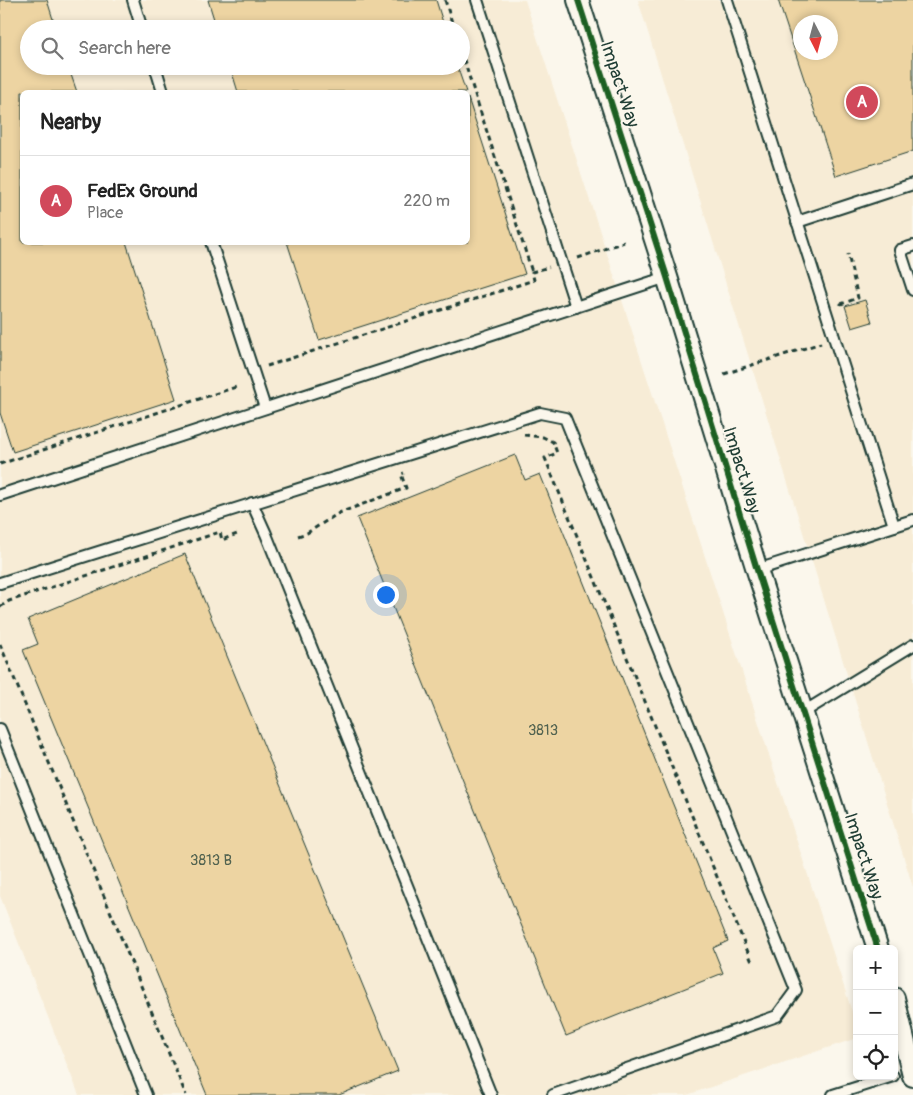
<!DOCTYPE html>
<meta charset="utf-8">
<style>
body{margin:0;font-family:Pangolin,sans-serif;background:#f6f6f6;color:#222}
.controls{position:absolute;right:15px;bottom:15px;display:grid;overflow:hidden;border-radius:8px;box-shadow:0 2px 8px #0003}
.controls button{width:45px;height:45px;display:grid;place-items:center;padding:0;border:0;border-bottom:1px solid #e0e0e0;background:#fff;color:#222;font:25px sans-serif}
.compass{position:absolute;left:793px;top:15px;width:45px;height:45px;border-radius:50%;background:#fff;box-shadow:0 2px 8px #0003;rotate:174deg}
.you{position:absolute;left:385px;top:594px;width:18px;height:18px;margin:-12px;border:4px solid #fff;border-radius:50%;background:#1a73e8;box-shadow:0 0 0 8px #1a73e833}
.badge{display:grid;place-items:center;width:32px;height:32px;border-radius:50%;background:#d1495b;color:#fff;font-size:16px;font-weight:700}
.pin{position:absolute;translate:-50% -50%;border:2px solid #fff;box-shadow:0 1px 5px #0006}
.list{margin:0;padding:0;list-style:none}
h2{display:flex;justify-content:space-between;align-items:center;height:65px;margin:0;padding:0 20px;font-size:21px}
h2 small{font-size:16px;font-weight:400;color:#767676}
.list li{display:grid;grid-template-columns:32px 1fr auto;gap:15px;align-items:center;box-sizing:border-box;height:90px;padding:0 20px;border-top:1px solid #e0e0e0}
.list b{display:block;font-size:19px;white-space:nowrap}
.list p{margin:0;font-size:16px;white-space:nowrap;color:#767676}
.list em{font-size:16px;font-style:normal;color:#767676}
.icon{flex:none;width:28px;height:28px;fill:none;stroke:currentColor;stroke-width:2;stroke-linecap:round;stroke-linejoin:round}
.map{position:relative;flex:none;width:913px;height:1095px;overflow:hidden}
.search{position:absolute;background:#fff;box-shadow:0 2px 8px #0003;left:20px;top:20px;width:450px;height:55px;display:flex;align-items:center;gap:12px;box-sizing:border-box;padding:0 18px;border-radius:28px;color:#767676;font-size:19px}
.panel{position:absolute;background:#fff;box-shadow:0 2px 8px #0003;left:20px;top:90px;width:450px;height:155px;border-radius:8px}
.map>svg:first-child{display:block}
.built{fill:#f7ecd6;fill-rule:evenodd}
.building{fill:#edd4a2;stroke:#1f3d34;fill-rule:evenodd}
.lines{fill:none;stroke-linecap:round;stroke-linejoin:round}
.lane-casing{stroke:#1f3d34;stroke-width:14}
.street-casing{stroke:#1f3d34;stroke-width:24}
.path{stroke:#1f3d34;stroke-width:3;stroke-dasharray:5 4;stroke-linecap:butt}
.lane{stroke:#fbf7ec;stroke-width:10}
.street{stroke:#fbf7ec;stroke-width:20}
.cycleway-casing{stroke:#fbf7ec;stroke-width:9}
.cycleway{stroke:#1b5e20;stroke-width:6}
.labels{text-anchor:middle;stroke-width:4;stroke-linejoin:round;paint-order:stroke}
.number-label{font-size:15px;fill:#526350}
.street-label{font-size:18px;fill:#1f3d34;stroke:#fbf7ec}
</style>
<div class="map">
<svg width="913" height="1095" viewBox="0 0 913 1095">
<rect width="100%" height="100%" fill="#fbf7ec"/>
<filter id="ink" filterUnits="userSpaceOnUse"><feTurbulence type="fractalNoise" baseFrequency=".02" numOctaves="2"/><feDisplacementMap in="SourceGraphic" scale="10" xChannelSelector="R" yChannelSelector="G"/><feConvolveMatrix kernelMatrix="1 2 1 2 8 2 1 2 1" color-interpolation-filters="sRGB"/></filter>
<g filter="url(#ink)">
<g class="built">
<path d="M0,0H525L857,1027V1038L687,1095H79L0,896ZM29,29H461V66H29ZM22,92H468V242H22Z"/>
<path d="M638,0H913V887ZM800,22H830V52H800Z"/>
</g>
<g class="building">
<polygon points="0,0 47,0 56,29 29,29 29,66 68,66 77,92 22,92 22,242 126,242 176,399 13,452 0,413"/>
<polygon points="208,0 436,0 445,29 217,29"/>
<path d="M778,0H913V151L836,176ZM800,22H830V52H800Z"/>
<polygon points="230,66 457,66 466,92 238,92"/>
<polygon points="468,98 525,274 319,340 287,242 468,242"/>
<polygon points="865,300 872,322 852,328 845,306"/>
<polygon points="515,455 525,480 540,474 728,941 713,948 723,973 566,1036 357,518"/>
<polygon points="185,554 398,1071 339,1095 207,1095 23,650 38,644 28,619"/>
</g>
<g class="lines">
<g class="lane-casing">
<g id="lane">
<polyline points="133,0 142,29"/>
<polyline points="477,0 576,307"/>
<polyline points="727,0 894,526"/>
<polyline points="155,66 163,92"/>
<polyline points="797,222 913,184"/>
<polyline points="211,242 265,408"/>
<polyline points="913,246 900,250 913,290"/>
<polyline points="0,495 667,277"/>
<polyline points="252,503 266,534 491,1095"/>
<polyline points="757,570 913,520"/>
<polyline points="0,583 540,413 565,418 796,990 777,1016 553,1095"/>
<polyline points="802,713 913,645"/>
<polyline points="0,729 146,1095"/>
<polyline points="833,1095 893,1076"/>
</g>
</g>
<g class="street-casing">
<g id="street">
<polyline points="578,0 667,277 757,570 878,949"/>
<polyline points="894,998 913,1076"/>
</g>
</g>
<g class="path">
<polyline points="445,0 454,29"/>
<polyline points="461,51 532,272"/>
<polyline points="578,258 624,242"/>
<polyline points="841,305 841,304 858,298 848,254"/>
<polyline points="267,366 534,280 532,272 549,267"/>
<polyline points="724,374 821,343"/>
<polyline points="524,435 543,437 553,442 557,453 545,458 752,962"/>
<polyline points="0,464 239,386"/>
<polyline points="298,536 307,533 339,513 406,488 401,474 404,473"/>
<polyline points="0,607 9,601 220,532 222,540 237,534"/>
<polyline points="0,644 186,1095"/>
</g>
<use href="#lane" class="lane"/>
<use href="#street" class="street"/>
<g class="cycleway-casing">
<polyline id="cycleway" points="578,0 667,277 757,570 878,949"/>
</g>
<use href="#cycleway" class="cycleway"/>
</g>
</g>
<g class="labels">
<g class="number-label">
<text x="543" y="735">3813</text>
<text x="211" y="865">3813 B</text>
</g>
<g class="street-label">
<text transform="translate(620 84) rotate(72)" y="6">Impact Way</text>
<text transform="translate(742 470) rotate(73)" y="6">Impact Way</text>
<text transform="translate(864 856) rotate(72)" y="6">Impact Way</text>
</g>
</g>
</svg>
<div class="controls">
<button>+</button>
<button>−</button>
<button><svg class="icon" aria-label="locate" viewBox="0 0 24 24"><circle cx="12" cy="12" r="6"/><path d="M12 2v4M12 18v4M2 12h4M18 12h4"/></svg></button>
</div>
<svg class="compass" viewBox="-18 -18 36 36"><path d="M0-13l5 13h-10z" fill="#e53935"/><path d="M0 13l5-13h-10z" fill="#767676"/></svg>
<div class="you"></div>
<div class="pin badge" style="left:862px;top:102px">A</div>
<div class="search"><svg class="icon" aria-label="search" viewBox="0 0 24 24"><circle cx="10" cy="10" r="6"/><path d="M15 15l6 6"/></svg>Search here</div>
<section class="panel">
<h2>Nearby<small></small></h2>
<ul class="list">
<li><span class="badge">A</span><div><b>FedEx Ground</b><p>Place</p></div><em>220 m</em></li>
</ul>
</section>
</div>
